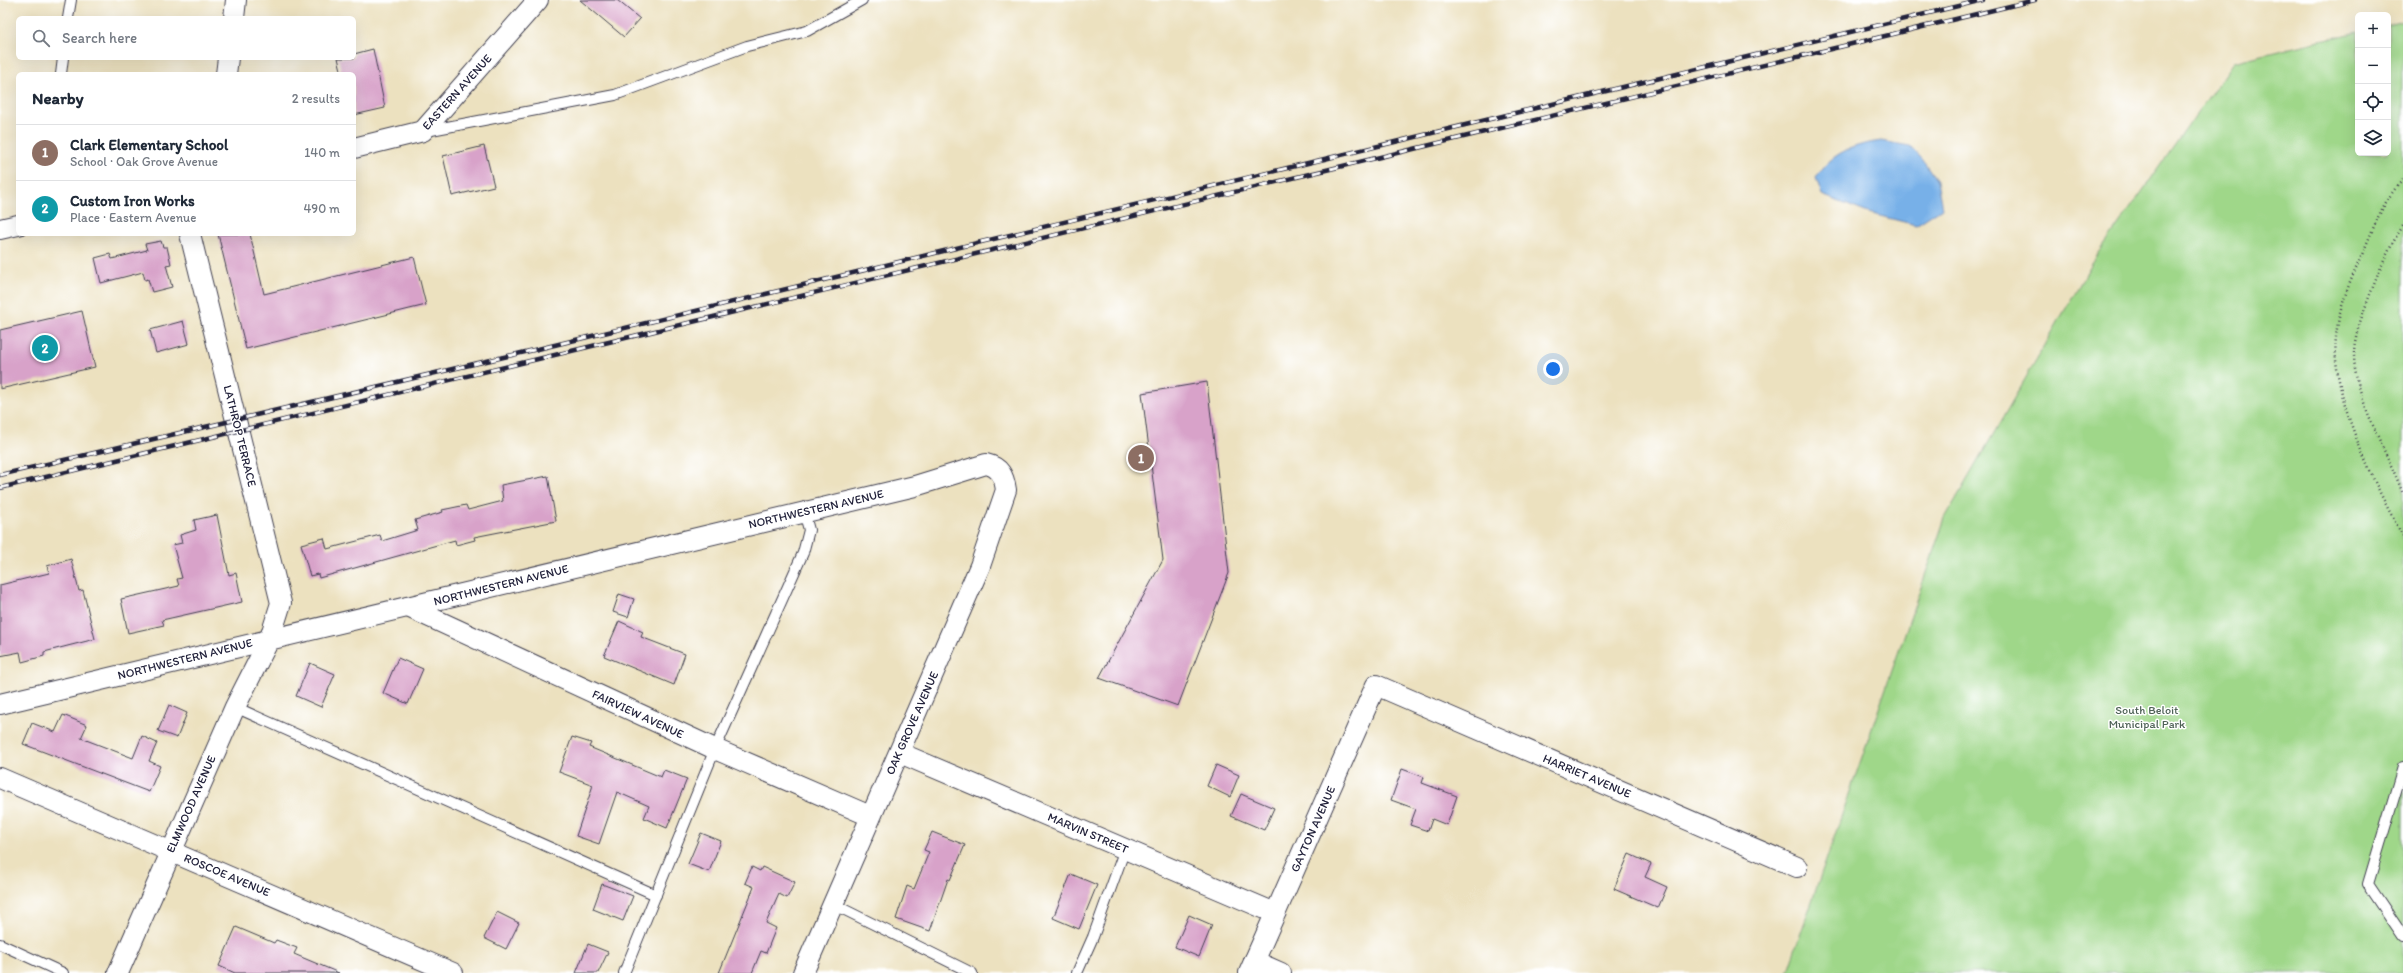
<!DOCTYPE html>
<meta charset="utf-8">
<style>
body{margin:0;font-family:Itim,sans-serif;background:#f6f6f7;color:#1f2937}
.controls{position:absolute;right:12px;top:12px;display:grid;overflow:hidden;border-radius:6px;box-shadow:0 4px 16px #0002}
.controls button{width:36px;height:36px;display:grid;place-items:center;padding:0;border:0;border-bottom:1px solid #e0e1e3;background:#fff;color:#1f2937;font:20px sans-serif}
.you{position:absolute;left:1553px;top:369px;width:14px;height:14px;margin:-10px;border:3px solid #fff;border-radius:50%;background:#1a73e8;box-shadow:0 0 0 6px #1a73e833}
.badge{display:grid;place-items:center;width:26px;height:26px;border-radius:50%;background:#d1495b;color:#fff;font-size:13px;font-weight:700}
.pin{position:absolute;translate:-50% -50%;border:2px solid #fff;box-shadow:0 1px 4px #0006}
.list{margin:0;padding:0;list-style:none}
h2{display:flex;justify-content:space-between;align-items:center;height:52px;margin:0;padding:0 16px;font-size:17px}
h2 small{font-size:13px;font-weight:400;color:#747a83}
.list li{display:grid;grid-template-columns:26px 1fr auto;gap:12px;align-items:center;box-sizing:border-box;height:56px;padding:0 16px;border-top:1px solid #e0e1e3}
.list b{display:block;font-size:15px;white-space:nowrap}
.list p{margin:0;font-size:13px;white-space:nowrap;color:#747a83}
.list em{font-size:13px;font-style:normal;color:#747a83}
.icon{flex:none;width:22px;height:22px;fill:none;stroke:currentColor;stroke-width:2;stroke-linecap:round;stroke-linejoin:round}
.map{position:relative;flex:none;width:2403px;height:973px;overflow:hidden}
.search{position:absolute;background:#fff;box-shadow:0 4px 16px #0002;left:16px;top:16px;width:340px;height:44px;display:flex;align-items:center;gap:10px;box-sizing:border-box;padding:0 14px;border-radius:6px;color:#747a83;font-size:15px}
.panel{position:absolute;background:#fff;box-shadow:0 4px 16px #0002;left:16px;top:72px;width:340px;height:164px;border-radius:6px}
.map>svg:first-child{display:block}
.green{fill:#9fd789;stroke:#607c62}
.water{fill:#77b0e8;stroke:#4c6992}
.building{fill:#d8a2c9}
.lines{fill:none;stroke-linecap:round;stroke-linejoin:round}
.service-casing{stroke:#403f4f;stroke-width:12}
.minor-casing{stroke:#403f4f;stroke-width:22}
.path{stroke:#403f4f;stroke-width:2.5;stroke-dasharray:1 3;stroke-linecap:butt}
.service{stroke:#fff;stroke-width:10}
.minor{stroke:#fff;stroke-width:20}
.rail-casing{stroke:#22223b;stroke-width:4.5}
.rail{stroke:#fff;stroke-width:3;stroke-dasharray:9;stroke-linecap:butt}
.labels{text-anchor:middle;stroke-width:3;stroke-linejoin:round;paint-order:stroke}
.street-label{font-size:12px;fill:#22223b;stroke:#fff}
.park-label{font-size:12px;fill:#4e6156;stroke:#fff}
</style>
<div class="map">
<svg width="2403" height="973" viewBox="0 0 2403 973">
<rect width="100%" height="100%" fill="#fff"/>
<filter id="ink" filterUnits="userSpaceOnUse"><feTurbulence type="fractalNoise" baseFrequency=".025" numOctaves="2"/><feDisplacementMap in="SourceGraphic" scale="8" xChannelSelector="R" yChannelSelector="G"/><feConvolveMatrix kernelMatrix="1 2 1 2 8 2 1 2 1" color-interpolation-filters="sRGB"/></filter>
<filter id="wash" filterUnits="userSpaceOnUse"><feTurbulence type="fractalNoise" baseFrequency=".012" numOctaves="4" result="noise"/><feDisplacementMap in="SourceGraphic" scale="16" xChannelSelector="R" yChannelSelector="G"/><feGaussianBlur stdDeviation="0.9" result="paint"/><feColorMatrix in="noise" values="0 0 0 0 0 0 0 0 0 0 0 0 0 0 0 0 0 1.4 0 .05"/><feComposite in="paint" operator="in"/></filter>
<g filter="url(#wash)">
<rect width="100%" height="100%" fill="#ece1bf"/>
<polygon class="green" points="2403,21 2403,973 1787,973 1945,518 2092,263 2233,62 2358,32 2358,153 2388,153 2388,25"/>
<path class="water" d="M1881,141L1910,146L1923,160L1937,181L1942,208L1916,225L1868,213L1822,195L1816,178C1831,152 1854,145 1881,141Z"/>
<g id="blocks">
<g class="building">
<polygon points="580,0 617,0 640,19 624,37"/>
<polygon points="373,49 385,108 354,115 354,74 342,74 338,58 354,58 354,54"/>
<polygon points="484,146 494,186 452,196 443,156"/>
<polygon points="218,234 250,234 264,294 414,257 426,305 246,349"/>
<polygon points="161,241 163,247 167,247 171,264 166,265 172,287 152,292 148,279 145,280 143,272 101,283 95,258 110,254 112,259 147,250 145,244"/>
<polygon points="82,311 95,367 0,389 0,330"/>
<polygon points="183,321 189,344 156,353 150,330"/>
<polygon points="1207,382 1229,573 1178,706 1099,678 1163,560 1142,393"/>
<polygon points="548,476 556,521 474,537 475,540 456,545 455,540 319,578 318,574 310,576 301,544 324,538 327,549 380,535 382,541 418,530 415,520 443,512 442,510 466,505 468,510 503,501 501,485"/>
<polygon points="217,515 229,575 236,573 242,602 162,620 164,625 128,633 121,599 179,586 177,579 182,578 173,545 182,543 180,535 196,530 194,520"/>
<polygon points="71,559 79,591 83,590 95,639 44,652 44,656 22,662 20,652 0,656 0,585 49,573 47,566"/>
<polygon points="619,594 634,599 628,617 613,612"/>
<polygon points="619,621 643,632 641,637 685,654 674,685 604,656"/>
<polygon points="398,658 423,669 408,704 383,693"/>
<polygon points="310,663 335,674 321,707 296,696"/>
<polygon points="169,705 187,713 177,738 158,731"/>
<polygon points="63,715 87,725 81,738 133,758 142,736 157,743 149,761 160,766 149,792 23,744 32,723 55,732"/>
<polygon points="572,737 591,743 589,747 661,777 664,770 687,779 667,828 644,818 649,806 617,792 599,844 576,836 593,785 559,772"/>
<polygon points="1216,765 1239,775 1230,797 1207,786"/>
<polygon points="1402,769 1424,777 1422,783 1457,796 1447,825 1432,819 1428,831 1410,825 1416,809 1391,800"/>
<polygon points="1241,794 1274,808 1264,830 1231,816"/>
<polygon points="932,832 965,845 950,880 948,879 930,931 896,919 907,886 914,889 929,852 924,850"/>
<polygon points="701,833 721,841 709,872 688,864"/>
<polygon points="1629,854 1651,864 1645,877 1667,887 1658,908 1614,889"/>
<polygon points="752,867 760,871 762,867 795,882 787,898 779,894 766,923 776,928 766,953 761,951 752,973 719,973 754,887 745,883"/>
<polygon points="1071,874 1097,885 1079,929 1053,918"/>
<polygon points="602,884 633,896 623,921 593,909"/>
<polygon points="497,912 519,923 506,949 484,938"/>
<polygon points="1189,915 1212,925 1199,957 1175,947"/>
<polygon points="236,927 274,943 276,940 297,948 294,954 339,973 235,973 219,966"/>
<polygon points="588,944 608,952 598,973 576,973"/>
</g>
</g>
</g>
<g filter="url(#ink)">
<use href="#blocks" fill-opacity="0" stroke="#403f4f" stroke-width="1"/>
<g class="lines">
<g class="service-casing">
<g id="service">
<polyline points="68,18 71,0"/>
<polyline points="61,74 63,58"/>
<polyline points="426,131 615,95 747,46 807,31 862,0"/>
<polyline points="235,707 656,895"/>
<polyline points="2403,767 2368,884 2403,936"/>
<polyline points="833,904 972,973"/>
<polyline points="0,944 63,973"/>
<polyline points="624,973 715,749 803,553 809,530 804,512"/>
<polyline points="1077,973 1093,937 1125,849"/>
</g>
</g>
<g class="minor-casing">
<g id="minor">
<polyline points="234,18 236,0"/>
<polyline points="226,74 228,58"/>
<polyline points="354,148 423,131 538,0"/>
<polyline points="0,229 18,225"/>
<polyline points="408,607 715,749 870,816"/>
<path d="M0,704L915,486L986,464C1000,467 1004,476 1006,490L980,566L803,973"/>
<polyline points="900,753 1275,913"/>
<polyline points="0,778 453,973"/>
<polyline points="1254,961 1281,973"/>
<polyline points="118,973 235,707 270,638 281,603 190,234"/>
<polyline points="1249,973 1376,685 1797,867"/>
</g>
</g>
<g class="path">
<path d="M2403,180C2384,199 2375,224 2365,248C2352,277 2339,305 2336,337C2330,394 2375,487 2403,536"/>
<path d="M2403,226C2389,247 2380,269 2371,292C2364,311 2354,334 2354,354C2354,398 2388,453 2403,494"/>
</g>
<use href="#service" class="service"/>
<use href="#minor" class="minor"/>
<g class="rail-casing">
<g id="rail">
<polyline points="0,475 538,349 1983,0"/>
<polyline points="0,488 2035,0"/>
</g>
</g>
<use href="#rail" class="rail"/>
</g>
</g>
<g class="labels">
<g class="street-label">
<text transform="translate(457 92) rotate(-48)" y="4">EASTERN AVENUE</text>
<text transform="translate(240 436) rotate(76)" y="4">LATHROP TERRACE</text>
<text transform="translate(816 509) rotate(-13)" y="4">NORTHWESTERN AVENUE</text>
<text transform="translate(501 585) rotate(-14)" y="4">NORTHWESTERN AVENUE</text>
<text transform="translate(185 659) rotate(-14)" y="4">NORTHWESTERN AVENUE</text>
<text transform="translate(638 714) rotate(25)" y="4">FAIRVIEW AVENUE</text>
<text transform="translate(912 723) rotate(-66)" y="4">OAK GROVE AVENUE</text>
<text transform="translate(1587 776) rotate(23)" y="4">HARRIET AVENUE</text>
<text transform="translate(191 804) rotate(-66)" y="4">ELMWOOD AVENUE</text>
<text transform="translate(1313 829) rotate(-66)" y="4">GAYTON AVENUE</text>
<text transform="translate(1088 833) rotate(23)" y="4">MARVIN STREET</text>
<text transform="translate(227 875) rotate(23)" y="4">ROSCOE AVENUE</text>
</g>
<g class="park-label">
<text x="2147" y="714">South Beloit<tspan x="2147" dy="14">Municipal Park</tspan></text>
</g>
</g>
</svg>
<div class="controls">
<button>+</button>
<button>−</button>
<button><svg class="icon" aria-label="locate" viewBox="0 0 24 24"><circle cx="12" cy="12" r="6"/><path d="M12 2v4M12 18v4M2 12h4M18 12h4"/></svg></button>
<button><svg class="icon" aria-label="layers" viewBox="0 0 24 24"><path d="M12 4l9 5-9 5-9-5zM3 14l9 5 9-5"/></svg></button>
</div>
<div class="you"></div>
<div class="pin badge" style="left:1141px;top:458px;background:#8d6e63">1</div>
<div class="pin badge" style="left:45px;top:348px;background:#0f9aa8">2</div>
<div class="search"><svg class="icon" aria-label="search" viewBox="0 0 24 24"><circle cx="10" cy="10" r="6"/><path d="M15 15l6 6"/></svg>Search here</div>
<section class="panel">
<h2>Nearby<small>2 results</small></h2>
<ul class="list">
<li><span class="badge" style="background:#8d6e63">1</span><div><b>Clark Elementary School</b><p>School · Oak Grove Avenue</p></div><em>140 m</em></li>
<li><span class="badge" style="background:#0f9aa8">2</span><div><b>Custom Iron Works</b><p>Place · Eastern Avenue</p></div><em>490 m</em></li>
</ul>
</section>
</div>
